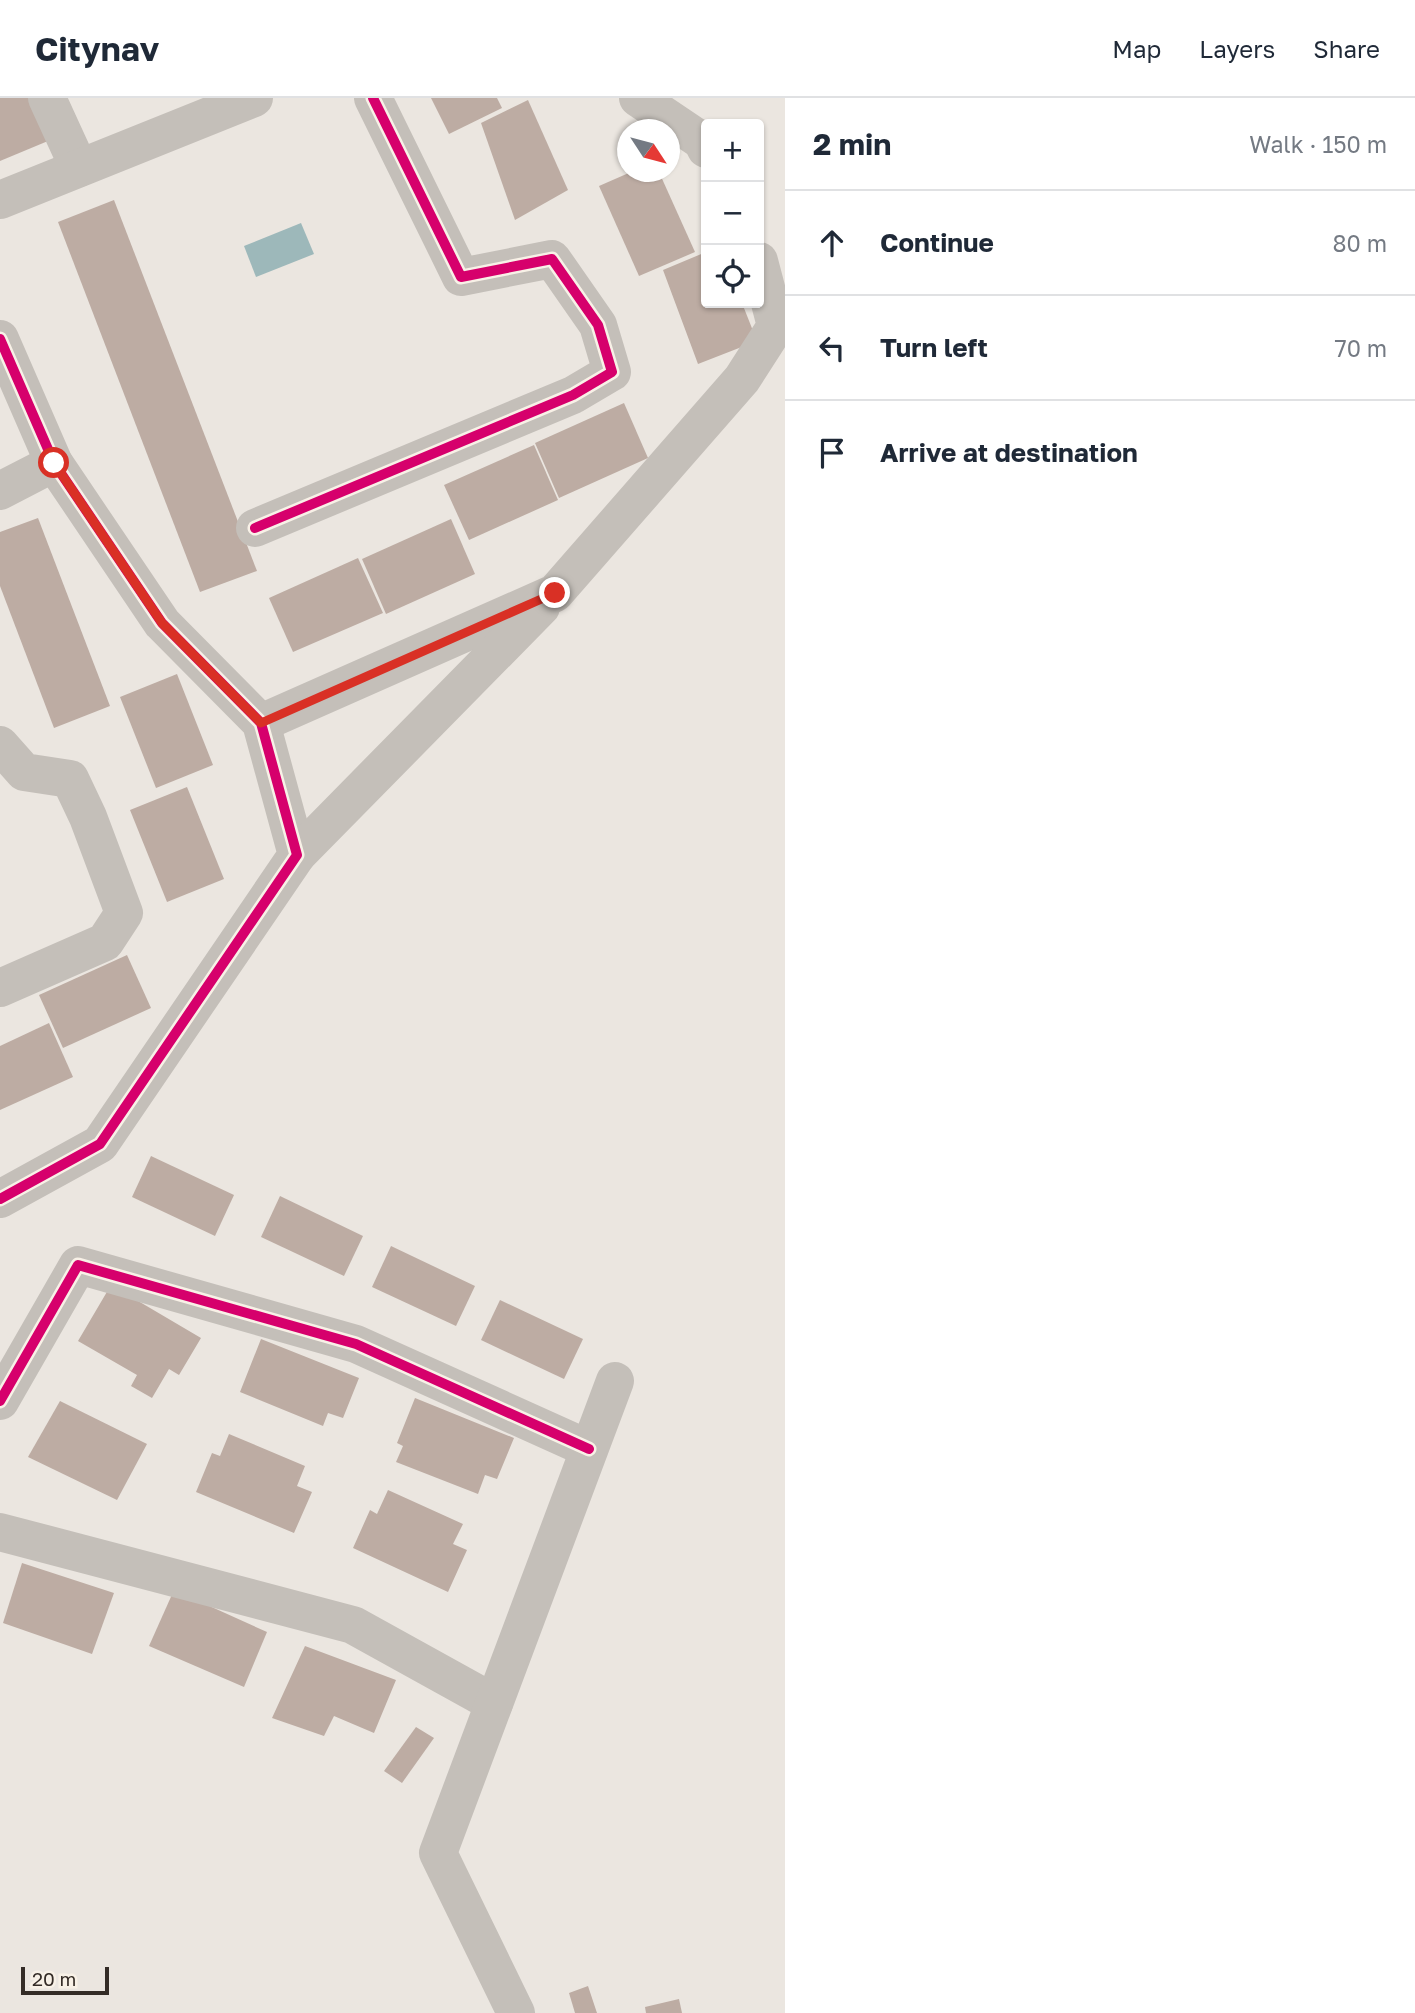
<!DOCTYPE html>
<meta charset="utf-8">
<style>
body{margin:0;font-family:"Golos Text",sans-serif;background:#f6f6f7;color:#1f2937}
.controls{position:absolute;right:21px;top:21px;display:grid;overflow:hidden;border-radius:7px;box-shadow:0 2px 5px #0004}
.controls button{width:63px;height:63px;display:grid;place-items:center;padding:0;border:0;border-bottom:2px solid #e0e1e3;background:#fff;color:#1f2937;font:35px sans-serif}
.compass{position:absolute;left:617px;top:21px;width:63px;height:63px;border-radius:50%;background:#fff;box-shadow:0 2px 5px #0004;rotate:126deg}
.scale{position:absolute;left:21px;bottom:18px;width:88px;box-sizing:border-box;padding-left:7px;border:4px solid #342c27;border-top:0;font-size:19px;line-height:24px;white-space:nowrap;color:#342c27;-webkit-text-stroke:5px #f8f1e7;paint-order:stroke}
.stop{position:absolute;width:21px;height:21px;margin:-16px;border:5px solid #d93025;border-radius:50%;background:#fff}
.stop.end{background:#d93025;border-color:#fff;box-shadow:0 2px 7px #0008}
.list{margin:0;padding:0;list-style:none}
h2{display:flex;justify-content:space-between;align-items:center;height:91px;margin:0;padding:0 28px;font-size:30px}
h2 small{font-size:23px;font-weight:400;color:#747a83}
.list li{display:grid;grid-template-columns:46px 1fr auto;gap:21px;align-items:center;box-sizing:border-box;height:105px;padding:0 28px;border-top:2px solid #e0e1e3}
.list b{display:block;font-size:26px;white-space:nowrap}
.list em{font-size:23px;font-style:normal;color:#747a83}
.icon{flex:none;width:38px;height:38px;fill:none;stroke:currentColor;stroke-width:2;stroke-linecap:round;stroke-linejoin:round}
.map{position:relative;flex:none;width:785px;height:1915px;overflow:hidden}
header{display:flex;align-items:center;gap:42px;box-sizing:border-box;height:98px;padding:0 35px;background:#fff;border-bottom:2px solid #e0e1e3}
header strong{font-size:33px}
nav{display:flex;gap:38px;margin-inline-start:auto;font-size:24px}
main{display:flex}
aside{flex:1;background:#fff}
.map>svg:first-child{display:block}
.water{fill:#9db8ba}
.building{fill:#bdaca3}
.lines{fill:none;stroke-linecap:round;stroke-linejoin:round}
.minor{stroke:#c4bfb9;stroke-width:38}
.cycleway-casing{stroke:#f8f1e7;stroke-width:15}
.cycleway{stroke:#d6006c;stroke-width:10}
.route{stroke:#d93025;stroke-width:9}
</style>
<header>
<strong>Citynav</strong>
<nav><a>Map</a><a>Layers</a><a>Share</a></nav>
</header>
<main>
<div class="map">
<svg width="785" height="1915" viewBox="0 0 785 1915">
<rect width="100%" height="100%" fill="#ebe6e0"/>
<polygon class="water" points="301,125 314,156 256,179 244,148"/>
<g class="building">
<polygon points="0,0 31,0 48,43 0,63"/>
<polygon points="431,0 497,0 502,10 449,36"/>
<polygon points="528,2 568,92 515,122 481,25"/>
<polygon points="631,74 659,74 695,154 639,178 599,88"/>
<polygon points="114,102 257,473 200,494 58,124"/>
<polygon points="706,154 706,205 742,205 757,243 698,266 663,172"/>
<polygon points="624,305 648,360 559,400 535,345"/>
<polygon points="534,347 558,402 469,442 444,387"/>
<polygon points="38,420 110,608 54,630 0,488 0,434"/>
<polygon points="451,421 475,476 386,516 362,461"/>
<polygon points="358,460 383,515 293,554 269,500"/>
<polygon points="177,576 213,667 156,690 120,599"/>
<polygon points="187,689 224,781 167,804 130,712"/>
<polygon points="127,857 151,910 63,950 39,897"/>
<polygon points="49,925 73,979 0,1012 0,948"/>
<polygon points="151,1058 234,1097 215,1138 132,1099"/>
<polygon points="280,1098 363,1138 344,1178 261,1139"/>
<polygon points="391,1148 475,1188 456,1228 372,1189"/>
<polygon points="111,1187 201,1240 179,1277 169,1271 152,1300 131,1288 137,1277 78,1243"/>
<polygon points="500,1202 583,1241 564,1281 481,1242"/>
<polygon points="261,1241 359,1280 343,1320 328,1315 323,1328 240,1294"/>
<polygon points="415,1300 514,1340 497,1381 485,1377 478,1396 396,1364 403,1348 397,1345"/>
<polygon points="60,1303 147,1346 117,1402 28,1359"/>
<polygon points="229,1336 305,1368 297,1388 312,1394 294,1435 196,1394 212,1355 220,1358"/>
<polygon points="388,1392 463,1426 453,1446 467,1452 448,1494 353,1450 370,1412 377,1416"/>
<polygon points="22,1465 114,1495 92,1556 3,1525"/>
<polygon points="174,1492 267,1534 244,1589 149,1548"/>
<polygon points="305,1548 396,1582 374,1635 334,1618 324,1638 272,1620"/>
<polygon points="416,1629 434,1640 402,1685 384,1673"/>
<polygon points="588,1888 597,1915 575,1915 569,1895"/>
<polygon points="679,1901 682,1915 646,1915 645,1909"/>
</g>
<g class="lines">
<g class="minor">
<polyline points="47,0 79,70"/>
<polyline points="638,0 702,43 706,51"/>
<polyline points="0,102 254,0"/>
<polyline points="0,241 54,365 162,525 261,625 297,757 100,1046 0,1101"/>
<polyline points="0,393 54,365"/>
<polyline points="255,430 573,297 612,274 598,227 552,161 461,179 373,0"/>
<polyline points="261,625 555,495 742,281 776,228 759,163"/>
<polyline points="0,647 24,674 70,681 88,719 124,815 105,844 0,890"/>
<polyline points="297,757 541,509"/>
<polyline points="0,1303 78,1167 356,1246 589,1351"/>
<polyline points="0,1434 353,1527 494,1605"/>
<polyline points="516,1915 438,1755 615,1283"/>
</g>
<g class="cycleway-casing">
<g id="cycleway">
<polyline points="0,241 54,365 162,525 261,625 297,757 100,1046 0,1101"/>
<polyline points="255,430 573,297 612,274 598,227 552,161 461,179 373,0"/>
<polyline points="0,1303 78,1167 356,1246 589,1351"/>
</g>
</g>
<use href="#cycleway" class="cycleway"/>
</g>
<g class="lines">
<polyline class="route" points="54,365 162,525 261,625 555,495"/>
</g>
</svg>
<div class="controls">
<button>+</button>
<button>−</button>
<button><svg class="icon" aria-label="locate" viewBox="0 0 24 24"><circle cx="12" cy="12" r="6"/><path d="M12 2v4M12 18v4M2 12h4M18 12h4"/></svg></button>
</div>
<svg class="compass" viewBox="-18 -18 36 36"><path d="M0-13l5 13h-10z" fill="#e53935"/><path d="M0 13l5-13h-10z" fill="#747a83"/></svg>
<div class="scale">20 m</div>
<div class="stop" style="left:54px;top:365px"></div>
<div class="stop end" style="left:555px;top:495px"></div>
</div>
<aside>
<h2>2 min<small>Walk · 150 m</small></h2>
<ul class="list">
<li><svg class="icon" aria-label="ahead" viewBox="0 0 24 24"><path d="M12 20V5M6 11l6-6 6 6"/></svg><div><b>Continue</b></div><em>80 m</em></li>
<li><svg class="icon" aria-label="left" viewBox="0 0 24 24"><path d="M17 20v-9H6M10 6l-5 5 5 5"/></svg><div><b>Turn left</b></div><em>70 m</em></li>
<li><svg class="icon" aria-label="arrive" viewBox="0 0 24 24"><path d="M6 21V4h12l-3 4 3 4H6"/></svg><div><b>Arrive at destination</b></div></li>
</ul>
</aside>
</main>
